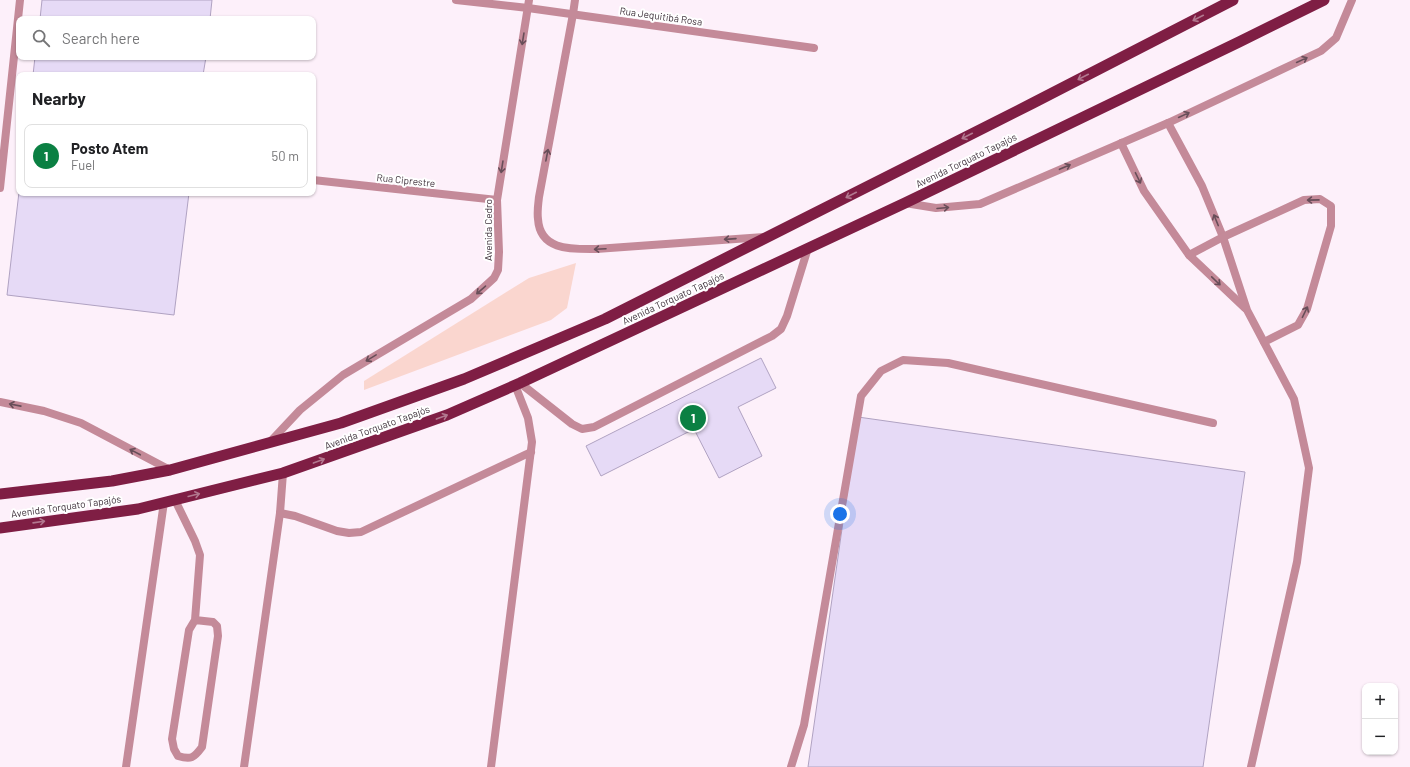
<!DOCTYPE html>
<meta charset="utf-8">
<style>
body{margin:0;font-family:Barlow,sans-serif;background:#f6f6f6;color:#202124}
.controls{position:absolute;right:12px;bottom:12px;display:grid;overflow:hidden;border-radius:8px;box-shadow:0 1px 3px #0004}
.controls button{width:36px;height:36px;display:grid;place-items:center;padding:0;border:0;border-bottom:1px solid #e0e0e0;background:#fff;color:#202124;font:20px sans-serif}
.you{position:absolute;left:840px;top:514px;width:14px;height:14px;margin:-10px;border:3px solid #fff;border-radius:50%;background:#1a73e8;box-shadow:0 0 0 6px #1a73e833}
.badge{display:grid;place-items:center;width:26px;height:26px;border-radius:50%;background:#0b8043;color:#fff;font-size:13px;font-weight:700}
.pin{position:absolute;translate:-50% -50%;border:2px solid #fff;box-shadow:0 1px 4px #0006}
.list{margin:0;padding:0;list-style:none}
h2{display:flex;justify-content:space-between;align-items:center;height:52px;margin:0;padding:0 16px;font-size:17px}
h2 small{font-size:13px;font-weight:400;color:#757577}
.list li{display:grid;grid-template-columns:26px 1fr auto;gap:12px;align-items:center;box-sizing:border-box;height:64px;margin:0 8px 8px;padding:0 8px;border:1px solid #e0e0e0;border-radius:8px}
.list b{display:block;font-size:15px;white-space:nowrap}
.list p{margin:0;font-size:13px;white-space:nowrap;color:#757577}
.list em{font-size:13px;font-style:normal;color:#757577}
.icon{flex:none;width:22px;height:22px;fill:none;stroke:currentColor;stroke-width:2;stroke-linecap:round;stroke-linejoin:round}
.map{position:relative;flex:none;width:1410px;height:767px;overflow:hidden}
.search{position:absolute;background:#fff;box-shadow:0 1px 3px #0004;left:16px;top:16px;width:300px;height:44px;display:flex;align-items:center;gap:10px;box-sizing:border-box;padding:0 14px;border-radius:8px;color:#757577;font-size:15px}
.panel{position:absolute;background:#fff;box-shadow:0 1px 3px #0004;left:16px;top:72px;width:300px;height:124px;border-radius:8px}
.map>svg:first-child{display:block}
.green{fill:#fad6cf}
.building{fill:#e6daf6;stroke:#b0a2c2}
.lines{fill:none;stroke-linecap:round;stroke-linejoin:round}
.service{stroke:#c48a99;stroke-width:8}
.minor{stroke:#c48a99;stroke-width:8}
.trunk{stroke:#7f1e44;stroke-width:11}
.oneway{stroke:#b2788f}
.oneway2{stroke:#684e59}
.labels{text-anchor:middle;stroke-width:4;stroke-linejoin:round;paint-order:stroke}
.street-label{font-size:10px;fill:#41343e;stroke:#fff}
</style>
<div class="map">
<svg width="1410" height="767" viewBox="0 0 1410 767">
<rect width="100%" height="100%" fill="#fdf0fa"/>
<polygon class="green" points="576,263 567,308 551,320 364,390 364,381 529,278"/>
<g class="building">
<polygon points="42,0 212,0 210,19 40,19"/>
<polygon points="35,57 206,57 203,75 33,75"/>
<polygon points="19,192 19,193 189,193 174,315 7,295"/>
<polygon points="761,358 776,388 738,407 762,456 719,478 694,429 601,476 586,446"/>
<polygon points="858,417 1245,472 1203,767 808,767"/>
</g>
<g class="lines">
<g class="service">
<polyline points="1168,123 1202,186 1223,237 1247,310 1294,399 1309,468 1297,562 1251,767"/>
<polyline points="1121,143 1144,191 1189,255 1245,308"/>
<polyline points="0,188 20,0"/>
<polyline points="905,203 936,208 980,204 1168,123 1321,51 1336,38 1352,0"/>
<polyline points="1189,255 1223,237 1304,200 1320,199 1331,206 1331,226 1307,309 1298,325 1264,342"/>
<polyline points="520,383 572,424 582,429 594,427 772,336 781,329 787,316 808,248"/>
<polyline points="0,402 44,411 81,423 170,470"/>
<path d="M175,500L195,541L200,555L195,620L189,630L172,739L174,749L178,756C191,760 194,758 202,747L218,636L217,626L213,622L195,620"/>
<polyline points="280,513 295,516 337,531 349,533 361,532 531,452"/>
<polyline points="126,767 164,502"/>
<polyline points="244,767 280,513 283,473"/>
<polyline points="491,767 532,442 528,418 515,385"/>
<polyline points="791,767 804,725 861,396 881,371 903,360 948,363 1213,423"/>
</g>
<g class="minor">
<polyline points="456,0 528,8 814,48"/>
<path d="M575,0L573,14L539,197C538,205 537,212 538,219C540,251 572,249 596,249L764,237"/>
<polyline points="313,180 497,200"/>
<polyline points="270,442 300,410 343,375 471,299 494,278 498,270 499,252 497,200 529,0"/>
</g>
<g class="trunk">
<polyline points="0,494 112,481 170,470 341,423 464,379 605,319 1033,103 1233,0"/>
<polyline points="0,528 138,509 283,473 447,415 520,383 905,203 1239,42 1324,0"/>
</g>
</g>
<defs><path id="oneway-shaft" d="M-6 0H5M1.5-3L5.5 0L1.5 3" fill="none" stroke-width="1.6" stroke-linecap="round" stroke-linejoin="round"/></defs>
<g class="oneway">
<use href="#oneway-shaft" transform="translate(1198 18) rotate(153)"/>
<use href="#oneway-shaft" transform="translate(1083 77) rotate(153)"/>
<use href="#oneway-shaft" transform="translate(967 136) rotate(153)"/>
<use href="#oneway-shaft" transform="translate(851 195) rotate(153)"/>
<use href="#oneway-shaft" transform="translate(442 417) rotate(-20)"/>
<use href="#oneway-shaft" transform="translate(319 461) rotate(-20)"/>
<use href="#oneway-shaft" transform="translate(194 495) rotate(-14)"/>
<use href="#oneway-shaft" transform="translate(39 522) rotate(-8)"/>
</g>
<g class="oneway2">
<use href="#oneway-shaft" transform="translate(523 39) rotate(99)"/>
<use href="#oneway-shaft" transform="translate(1302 60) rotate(-25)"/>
<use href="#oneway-shaft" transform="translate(1184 115) rotate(-25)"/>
<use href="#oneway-shaft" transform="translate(547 155) rotate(-79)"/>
<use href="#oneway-shaft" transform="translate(502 167) rotate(99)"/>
<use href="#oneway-shaft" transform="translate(1065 167) rotate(-23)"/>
<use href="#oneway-shaft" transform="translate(1138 178) rotate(64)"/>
<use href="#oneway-shaft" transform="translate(1313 200) rotate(179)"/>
<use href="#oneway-shaft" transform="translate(943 208) rotate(-5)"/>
<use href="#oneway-shaft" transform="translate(1216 220) rotate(-112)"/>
<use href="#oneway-shaft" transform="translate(730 239) rotate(176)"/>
<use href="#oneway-shaft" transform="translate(600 249) rotate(177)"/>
<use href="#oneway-shaft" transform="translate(1216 281) rotate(44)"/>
<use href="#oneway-shaft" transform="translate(481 290) rotate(139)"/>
<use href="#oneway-shaft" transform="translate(1305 312) rotate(-64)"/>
<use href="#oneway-shaft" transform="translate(371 358) rotate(149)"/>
<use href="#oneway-shaft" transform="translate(15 405) rotate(-169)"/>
<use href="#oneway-shaft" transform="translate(135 452) rotate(-152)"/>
</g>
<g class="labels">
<g class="street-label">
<text transform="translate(661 16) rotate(8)" y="4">Rua Jequitibá Rosa</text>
<text transform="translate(966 160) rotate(-26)" y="4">Avenida Torquato Tapajós</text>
<text transform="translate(406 180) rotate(6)" y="4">Rua Ciprestre</text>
<text transform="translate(488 230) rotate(-90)" y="4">Avenida Cedro</text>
<text transform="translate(673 298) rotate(-25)" y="4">Avenida Torquato Tapajós</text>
<text transform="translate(377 427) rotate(-20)" y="4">Avenida Torquato Tapajós</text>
<text transform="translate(66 506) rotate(-8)" y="4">Avenida Torquato Tapajós</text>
</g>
</g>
</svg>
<div class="controls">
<button>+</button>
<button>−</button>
</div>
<div class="you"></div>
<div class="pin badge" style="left:693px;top:418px">1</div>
<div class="search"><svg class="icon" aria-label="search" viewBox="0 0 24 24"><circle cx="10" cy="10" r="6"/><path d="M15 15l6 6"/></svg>Search here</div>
<section class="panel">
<h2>Nearby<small></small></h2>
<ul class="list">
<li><span class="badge">1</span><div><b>Posto Atem</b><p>Fuel</p></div><em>50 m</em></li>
</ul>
</section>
</div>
